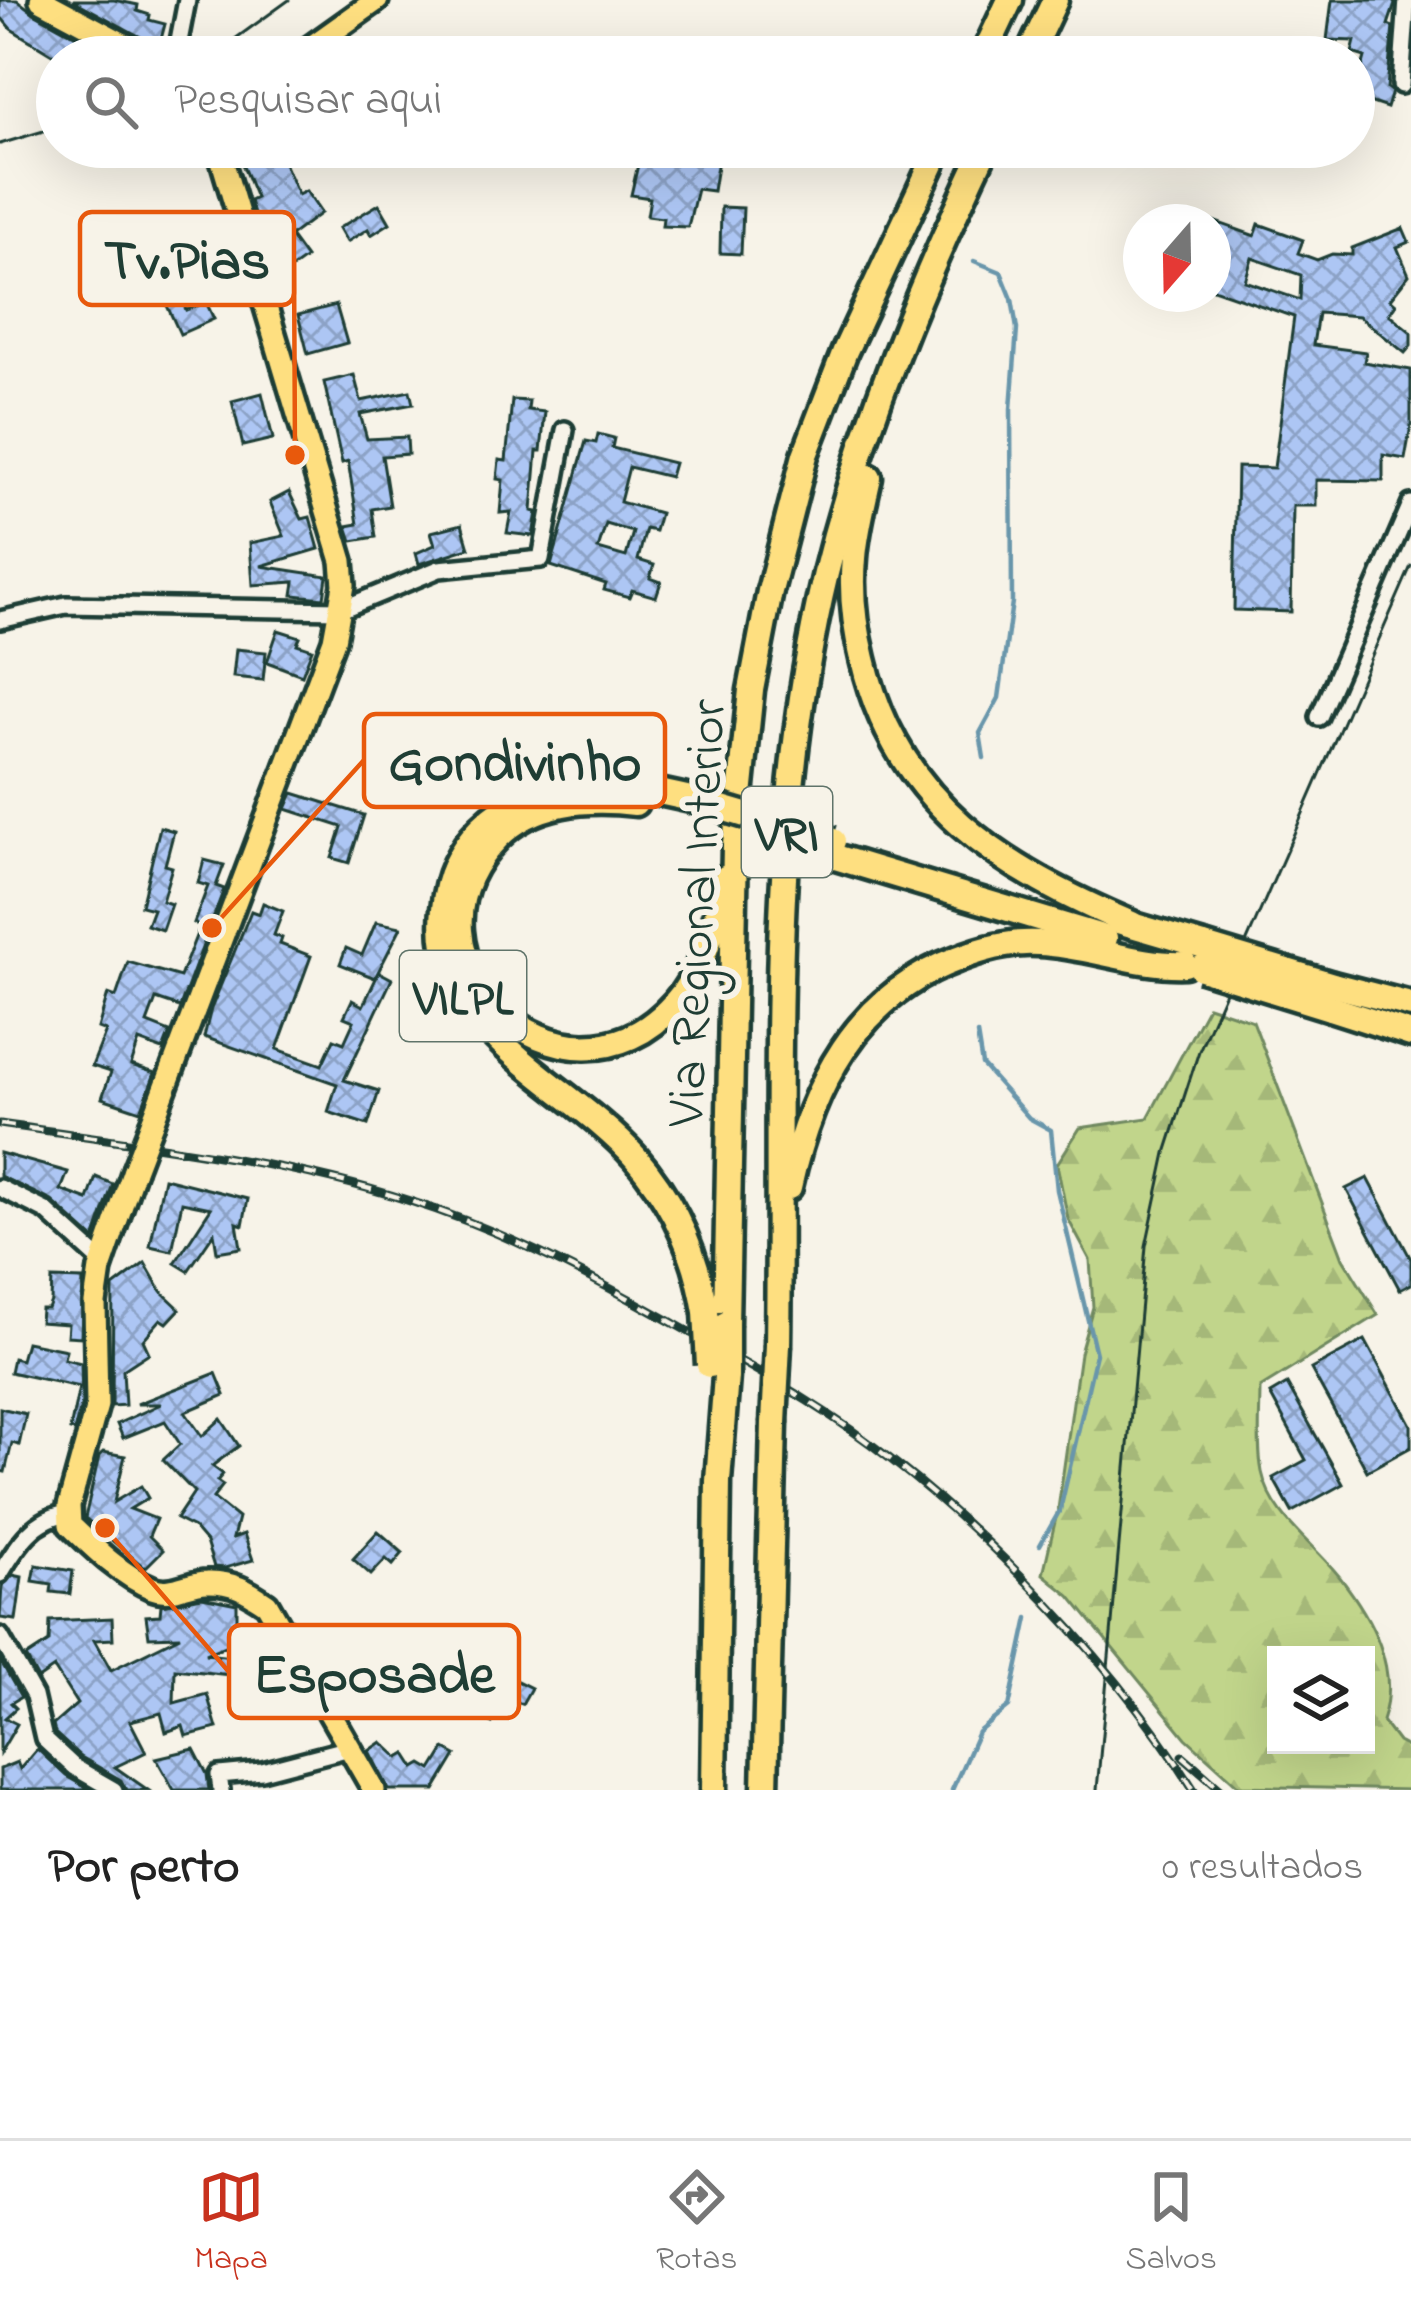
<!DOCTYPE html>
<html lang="pt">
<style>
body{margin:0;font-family:"Indie Flower",sans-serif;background:#f2f2f2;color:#222}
.controls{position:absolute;right:36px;bottom:36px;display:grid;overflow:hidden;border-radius:0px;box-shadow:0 12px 48px #0002}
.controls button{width:108px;height:108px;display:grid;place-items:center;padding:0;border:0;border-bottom:3px solid #e0e0e0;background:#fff;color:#222;font:60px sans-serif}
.compass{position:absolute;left:1123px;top:204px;width:108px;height:108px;border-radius:50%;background:#fff;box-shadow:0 12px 48px #0002;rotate:200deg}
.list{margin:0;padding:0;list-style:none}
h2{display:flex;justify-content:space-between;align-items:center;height:156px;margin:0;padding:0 48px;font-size:51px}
h2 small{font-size:39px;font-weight:400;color:#767676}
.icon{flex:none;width:66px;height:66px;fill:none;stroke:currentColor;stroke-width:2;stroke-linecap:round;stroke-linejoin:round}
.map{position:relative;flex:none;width:1411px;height:1790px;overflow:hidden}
.search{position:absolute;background:#fff;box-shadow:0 12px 48px #0002;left:36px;right:36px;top:36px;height:132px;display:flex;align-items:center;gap:30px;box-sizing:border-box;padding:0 42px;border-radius:66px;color:#767676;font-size:45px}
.sheet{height:348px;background:#fff}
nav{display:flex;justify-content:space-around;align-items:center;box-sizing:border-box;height:168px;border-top:3px solid #e0e0e0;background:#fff;font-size:33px;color:#767676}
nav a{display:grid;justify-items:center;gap:6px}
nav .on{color:#c8321e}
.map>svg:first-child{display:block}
.forest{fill:url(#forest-firs);stroke:#708960;stroke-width:3;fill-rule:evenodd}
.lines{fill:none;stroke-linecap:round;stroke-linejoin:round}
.stream{stroke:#6996ab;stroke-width:4.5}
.building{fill:url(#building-cross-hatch);stroke:#1f3d34;stroke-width:3;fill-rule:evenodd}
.minor-casing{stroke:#1f3d34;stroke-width:24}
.major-casing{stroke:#1f3d34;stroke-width:30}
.highway-casing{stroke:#1f3d34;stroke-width:33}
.minor{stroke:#f7f3e8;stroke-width:15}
.major{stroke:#fedf80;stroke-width:21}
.highway{stroke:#fedf80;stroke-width:24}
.tram{stroke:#1f3d34;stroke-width:3}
.rail-casing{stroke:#1f3d34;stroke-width:9}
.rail{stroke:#f7f3e8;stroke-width:4.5;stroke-dasharray:14;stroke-linecap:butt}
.major-bridge-casing{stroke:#1f3d34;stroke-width:30;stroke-linecap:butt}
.highway-bridge-casing{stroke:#1f3d34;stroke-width:33;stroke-linecap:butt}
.major-bridge{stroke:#fedf80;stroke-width:21}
.highway-bridge{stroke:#fedf80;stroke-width:24}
.labels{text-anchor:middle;stroke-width:12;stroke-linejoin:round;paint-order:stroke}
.shield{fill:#f7f3e8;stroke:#60746a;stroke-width:3}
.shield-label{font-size:51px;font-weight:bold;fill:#1f3d34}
.street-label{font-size:54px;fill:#1f3d34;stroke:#f7f3e8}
.leader{fill:none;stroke:#e8590c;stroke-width:4.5}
.callout-dot{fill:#e8590c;stroke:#f7f3e8;stroke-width:4.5}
.callout{fill:#f7f3e8;stroke:#e8590c;stroke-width:4.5}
.callout-label{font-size:57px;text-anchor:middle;font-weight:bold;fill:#1f3d34}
</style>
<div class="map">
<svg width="1411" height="1790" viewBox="0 0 1411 1790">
<defs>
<pattern id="forest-firs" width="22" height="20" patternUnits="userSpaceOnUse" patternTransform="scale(3)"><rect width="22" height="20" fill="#c1d58b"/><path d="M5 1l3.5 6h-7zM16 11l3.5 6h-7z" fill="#a5b879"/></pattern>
<pattern id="building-cross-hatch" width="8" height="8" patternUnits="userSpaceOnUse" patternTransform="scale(3)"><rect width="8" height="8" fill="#adc6f4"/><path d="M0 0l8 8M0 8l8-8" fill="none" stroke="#8ca2c6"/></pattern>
</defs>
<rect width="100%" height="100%" fill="#f7f3e8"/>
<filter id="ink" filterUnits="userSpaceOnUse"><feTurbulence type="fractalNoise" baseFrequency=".00833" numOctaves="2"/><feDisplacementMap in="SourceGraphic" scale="24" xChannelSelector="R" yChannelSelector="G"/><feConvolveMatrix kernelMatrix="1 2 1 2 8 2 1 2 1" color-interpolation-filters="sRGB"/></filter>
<g filter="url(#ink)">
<path class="forest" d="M1208,1006L1253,1021L1343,1258L1378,1315L1260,1388C1260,1415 1257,1447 1262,1472C1271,1516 1314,1544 1339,1576C1372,1618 1400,1669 1382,1721L1398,1742L1411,1749V1790L1239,1786L1186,1738L1070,1596L1043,1574L1058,1509L1080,1353L1093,1307L1090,1260L1068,1219L1057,1164L1080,1128L1148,1118ZM1276,1655H1366V1745H1276Z"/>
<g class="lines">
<g class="stream">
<polyline points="905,0 906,2"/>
<polyline points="974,261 1001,272 1012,299 1017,329 1011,409 1012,602 999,698 980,733 984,758"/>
<polyline points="977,1034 982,1065 1029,1118 1051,1130 1057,1190 1096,1354 1060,1510 1040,1545"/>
<polyline points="952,1790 978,1732 1009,1707 1028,1618"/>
</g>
</g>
<g class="building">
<polygon points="0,0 17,0 34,13 96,47 90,57 57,57 11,29 0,16"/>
<polygon points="73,0 114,0 138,5 137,11 150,15 149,20 165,24 159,47"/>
<polygon points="1332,0 1392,0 1395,4 1388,25 1393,27 1387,88 1392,92 1387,108 1354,97 1365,57 1352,53 1355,41 1327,40"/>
<polygon points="235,147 277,147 298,195 306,191 321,213 290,236 306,258 281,276 270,250 265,252 250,201 256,198"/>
<polygon points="642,147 720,147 713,191 697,189 688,227 662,226 663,218 647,216 650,198 631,195"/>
<polygon points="379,204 390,223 371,235 368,229 347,242 339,228"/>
<polygon points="721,207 743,208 741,254 720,253"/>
<path d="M1213,221L1255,236L1259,224L1303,240L1298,253L1317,260L1332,254L1352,255V248L1403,228L1409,242L1397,247L1409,275L1390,299L1396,304L1389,314L1411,332V346L1405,353L1359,316L1318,313L1313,345L1366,352L1364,362L1411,370V426L1405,459L1383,455V481L1316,480V506H1293L1291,612L1234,610L1237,467L1274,468L1294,317L1213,289ZM1252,258L1301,275L1300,300L1245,281Z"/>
<polygon points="210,257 216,272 177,288 186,310 206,302 214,319 180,334 148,264 162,258 169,274"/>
<polygon points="336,305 347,343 308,354 298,315"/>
<polygon points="354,375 361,401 410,391 413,404 360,414 367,439 407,437 408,454 382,456 390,506 372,509 376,537 352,541 347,526 358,524 348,461 342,463 324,382"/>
<polygon points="262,393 273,439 243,446 232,401"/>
<polygon points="512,400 529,401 528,410 545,412 541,451 537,451 532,511 537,512 533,536 507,533 511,512 500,513 503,480 497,479 499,460 506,461"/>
<path d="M598,434L614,438L612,448L674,463L670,477L629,467L620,502L660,513L655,531L646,529L638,560L654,565L650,578L661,582L656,597L632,590L629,597L604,590L606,584L551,566L586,441L596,443ZM606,524L633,532L626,557L598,549Z"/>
<polygon points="289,492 302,519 310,517 319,549 261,566 327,576 324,598 293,595 295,582 253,585 250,543 284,536 270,502"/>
<polygon points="462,524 469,548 419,564 416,553 435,545 431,532"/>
<polygon points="278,630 300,637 297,644 312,649 302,675 267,662"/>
<polygon points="236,649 266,652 263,680 233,677"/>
<polygon points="293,793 364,815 349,863 332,858 342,827 286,809"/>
<polygon points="160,827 174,831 165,865 172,867 162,901 171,904 162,930 147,925 153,909 141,906"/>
<polygon points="204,860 224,865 216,886 224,889 180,1007 156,999 147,1023 170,1032 163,1050 139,1041 131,1065 155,1073 141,1111 102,1098 111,1072 92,1066 106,1031 98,1028 108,994 116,997 128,962 180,977 200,926 194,923 208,886 198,883"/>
<polygon points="263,903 283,911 274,935 282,938 280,944 311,956 277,1049 322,1065 334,1039 344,1043 354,1021 344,1017 352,1000 363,1006 379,972 392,979 344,1080 379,1091 368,1125 328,1112 337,1084 204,1037 211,1009 251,911 259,914"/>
<polygon points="376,922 401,927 375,978 340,964 346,948 362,955"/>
<polygon points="0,1153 68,1172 61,1190 88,1200 96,1177 113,1184 94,1239 52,1201 0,1176"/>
<polygon points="164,1178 248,1199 243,1225 237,1223 241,1248 217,1252 214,1233 188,1271 175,1263 211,1208 182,1202 172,1251 150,1246"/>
<polygon points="1368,1178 1411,1259 1411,1284 1400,1290 1346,1189"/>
<polygon points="145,1263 161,1291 180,1309 167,1323 161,1319 143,1340 149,1353 123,1370 125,1405 112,1406 113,1287"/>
<polygon points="52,1279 83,1280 81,1337 67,1336 68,1324 40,1322 41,1309 48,1309 51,1301"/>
<polygon points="1365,1340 1411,1425 1411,1447 1367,1471 1311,1369"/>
<polygon points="26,1342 66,1350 64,1359 81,1363 82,1403 74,1431 70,1430 79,1387 10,1372 13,1358 21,1360"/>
<polygon points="216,1373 225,1395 185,1412 202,1436 221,1419 239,1446 212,1466 223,1474 217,1481 223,1485 213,1498 238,1518 233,1538 244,1534 253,1560 225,1568 214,1567 206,1542 194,1528 176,1519 194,1492 163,1460 180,1444 165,1421 123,1438 117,1424 161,1404 137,1404"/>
<polygon points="1287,1384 1343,1484 1292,1512 1273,1478 1306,1460 1270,1394"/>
<polygon points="0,1408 26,1414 19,1445 12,1443 5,1472 0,1471"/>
<polygon points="103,1452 125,1456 114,1502 141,1486 148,1498 130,1509 156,1519 149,1536 163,1550 145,1568 85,1518 99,1456"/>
<polygon points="378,1531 403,1553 393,1565 386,1559 371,1575 353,1559"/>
<polygon points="36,1565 73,1571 70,1594 51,1592 52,1584 33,1581"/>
<polygon points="13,1575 22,1577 16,1620 0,1618 2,1586"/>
<polygon points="202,1597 237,1604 237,1628 262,1625 265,1630 205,1654 251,1659 249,1677 175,1669 174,1703 207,1694 217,1728 186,1736 183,1726 166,1732 161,1713 130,1721 146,1752 115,1767 148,1790 126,1790 121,1780 81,1757 55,1733 53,1725 77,1704 54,1668 38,1679 26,1657 49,1642 50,1621 112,1618 113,1639 94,1640 111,1670 180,1636 149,1637 146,1616 160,1615 161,1605"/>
<polygon points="0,1660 21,1697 11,1703 16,1708 5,1718 17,1724 0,1753"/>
<polygon points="487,1666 531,1688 522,1704 505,1696 492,1723 465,1710"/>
<polygon points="382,1742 399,1758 406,1754 415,1768 422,1764 432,1770 445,1749 456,1755 435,1790 389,1790 369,1751"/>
<polygon points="37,1749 66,1776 90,1790 0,1790 0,1769 17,1762 20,1769"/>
<polygon points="194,1749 207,1774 209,1790 174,1790 156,1758"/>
</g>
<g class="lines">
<g class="minor-casing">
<g id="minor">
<polyline points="176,57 187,0"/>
<polyline points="1401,85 1407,0"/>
<polyline points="0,620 66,605 340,610 439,569 541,559 565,430"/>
<polyline points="1319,717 1411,504"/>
<polyline points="0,1188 46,1211 102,1262"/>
<path d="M0,1574C17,1546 34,1517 70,1513"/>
<polyline points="0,1636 34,1696 44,1739 74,1767 114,1790"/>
<polyline points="221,1790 219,1775 262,1771 350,1748"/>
</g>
</g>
<g class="major-casing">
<g id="major">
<polyline points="41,0 148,57"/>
<polyline points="297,57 377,0"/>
<polyline points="152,1123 334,640 344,585 342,561 218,147"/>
<path d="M134,1170L100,1269L95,1303L97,1405L69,1506L70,1525C93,1547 122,1576 152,1588C172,1596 188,1582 207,1582C232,1581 248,1591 267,1604L374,1790"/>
</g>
</g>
<g class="highway-casing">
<g id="highway">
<polyline points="983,57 1010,0"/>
<polyline points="1028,57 1055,0"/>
<path d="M869,477C863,504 856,531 854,558C851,591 855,627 863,659C896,804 1004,870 1132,924"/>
<path d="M695,800C620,782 541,768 481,828C459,850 447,878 444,909C431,1030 568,1081 635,1157C674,1202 697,1255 706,1312"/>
<path d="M635,803C588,797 533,801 498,837C379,956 565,1128 675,1003C705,970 715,919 727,877"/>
<polyline points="832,856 1105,938"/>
<polyline points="1118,921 1204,946"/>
<polyline points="1333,985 1411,1005"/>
<polyline points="1330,1008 1411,1034"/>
<path d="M789,1187C811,1087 856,996 957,959C982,949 1012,941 1039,943C1088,945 1137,966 1185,964"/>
<polyline points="726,1324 735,845 751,690 770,591 805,455 845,351 940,147"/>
<path d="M778,1345C782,1088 765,825 826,573C862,426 921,284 986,147"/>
<polyline points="714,1790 718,1481 726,1376"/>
<polyline points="765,1790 774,1423"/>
</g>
</g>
<use href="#minor" class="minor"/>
<use href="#major" class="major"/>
<use href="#highway" class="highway"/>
<g class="tram">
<polyline points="210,57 289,0"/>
<polyline points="0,144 57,127"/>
<polyline points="1097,1790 1146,1246 1166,1153 1199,1051 1411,566"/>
</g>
<g class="rail-casing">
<g id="rail">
<path d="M0,1124C137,1144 277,1158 410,1201C496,1228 578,1270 657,1314C707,1342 758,1370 806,1400C948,1488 1106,1649 1194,1790"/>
<polyline points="1183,1756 1222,1790"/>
</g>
</g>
<use href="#rail" class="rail"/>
<g class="major-bridge-casing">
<polyline id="major-bridge" points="134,1170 152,1123"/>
</g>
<g class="highway-bridge-casing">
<g id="highway-bridge">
<polyline points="695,800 833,841"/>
<polyline points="1204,946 1333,985"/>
<polyline points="1201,968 1330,1008"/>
<polyline points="706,1312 709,1365"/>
<polyline points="726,1324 726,1376"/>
<polyline points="774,1423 778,1345"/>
</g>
</g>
<use href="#major-bridge" class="major-bridge"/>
<use href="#highway-bridge" class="highway-bridge"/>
</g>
</g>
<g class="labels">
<g class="shield">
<rect x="742" y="787" width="90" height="90" rx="9"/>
<rect x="400" y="951" width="126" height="90" rx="9"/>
</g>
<g class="shield-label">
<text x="787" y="850">VRI</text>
<text x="463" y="1014">VILPL</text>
</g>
<g class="street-label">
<text transform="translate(694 913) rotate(-87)" y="19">Via Regional Interior</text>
</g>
</g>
<path class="leader" d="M295 455L294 258M212 928L364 760M105 1528L229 1672"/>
<g class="callout-dot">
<circle cx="295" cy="455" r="12"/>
<circle cx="212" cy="928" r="12"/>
<circle cx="105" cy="1528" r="12"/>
</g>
<g class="callout">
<rect x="80" y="212" width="214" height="93" rx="12"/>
<rect x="364" y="714" width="301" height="93" rx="12"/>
<rect x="229" y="1625" width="290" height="93" rx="12"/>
</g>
<g class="callout-label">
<text x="187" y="278">Tv.Pias</text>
<text x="515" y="780">Gondivinho</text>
<text x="374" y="1692">Esposade</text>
</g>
</svg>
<div class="controls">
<button><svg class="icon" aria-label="layers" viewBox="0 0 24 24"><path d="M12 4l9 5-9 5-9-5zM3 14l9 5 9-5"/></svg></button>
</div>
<svg class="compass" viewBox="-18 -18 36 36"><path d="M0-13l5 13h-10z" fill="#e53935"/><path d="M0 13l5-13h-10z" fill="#767676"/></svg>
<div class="search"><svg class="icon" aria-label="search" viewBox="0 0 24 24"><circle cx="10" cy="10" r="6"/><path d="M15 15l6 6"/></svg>Pesquisar aqui</div>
</div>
<section class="sheet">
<h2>Por perto<small>0 resultados</small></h2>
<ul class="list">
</ul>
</section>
<nav>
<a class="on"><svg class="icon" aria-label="map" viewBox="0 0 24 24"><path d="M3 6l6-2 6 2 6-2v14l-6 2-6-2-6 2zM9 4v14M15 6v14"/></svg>Mapa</a>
<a><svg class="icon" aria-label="directions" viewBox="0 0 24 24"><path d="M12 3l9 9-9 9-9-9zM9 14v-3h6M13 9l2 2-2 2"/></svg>Rotas</a>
<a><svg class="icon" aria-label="saved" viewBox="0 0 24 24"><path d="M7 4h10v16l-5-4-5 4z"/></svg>Salvos</a>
</nav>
